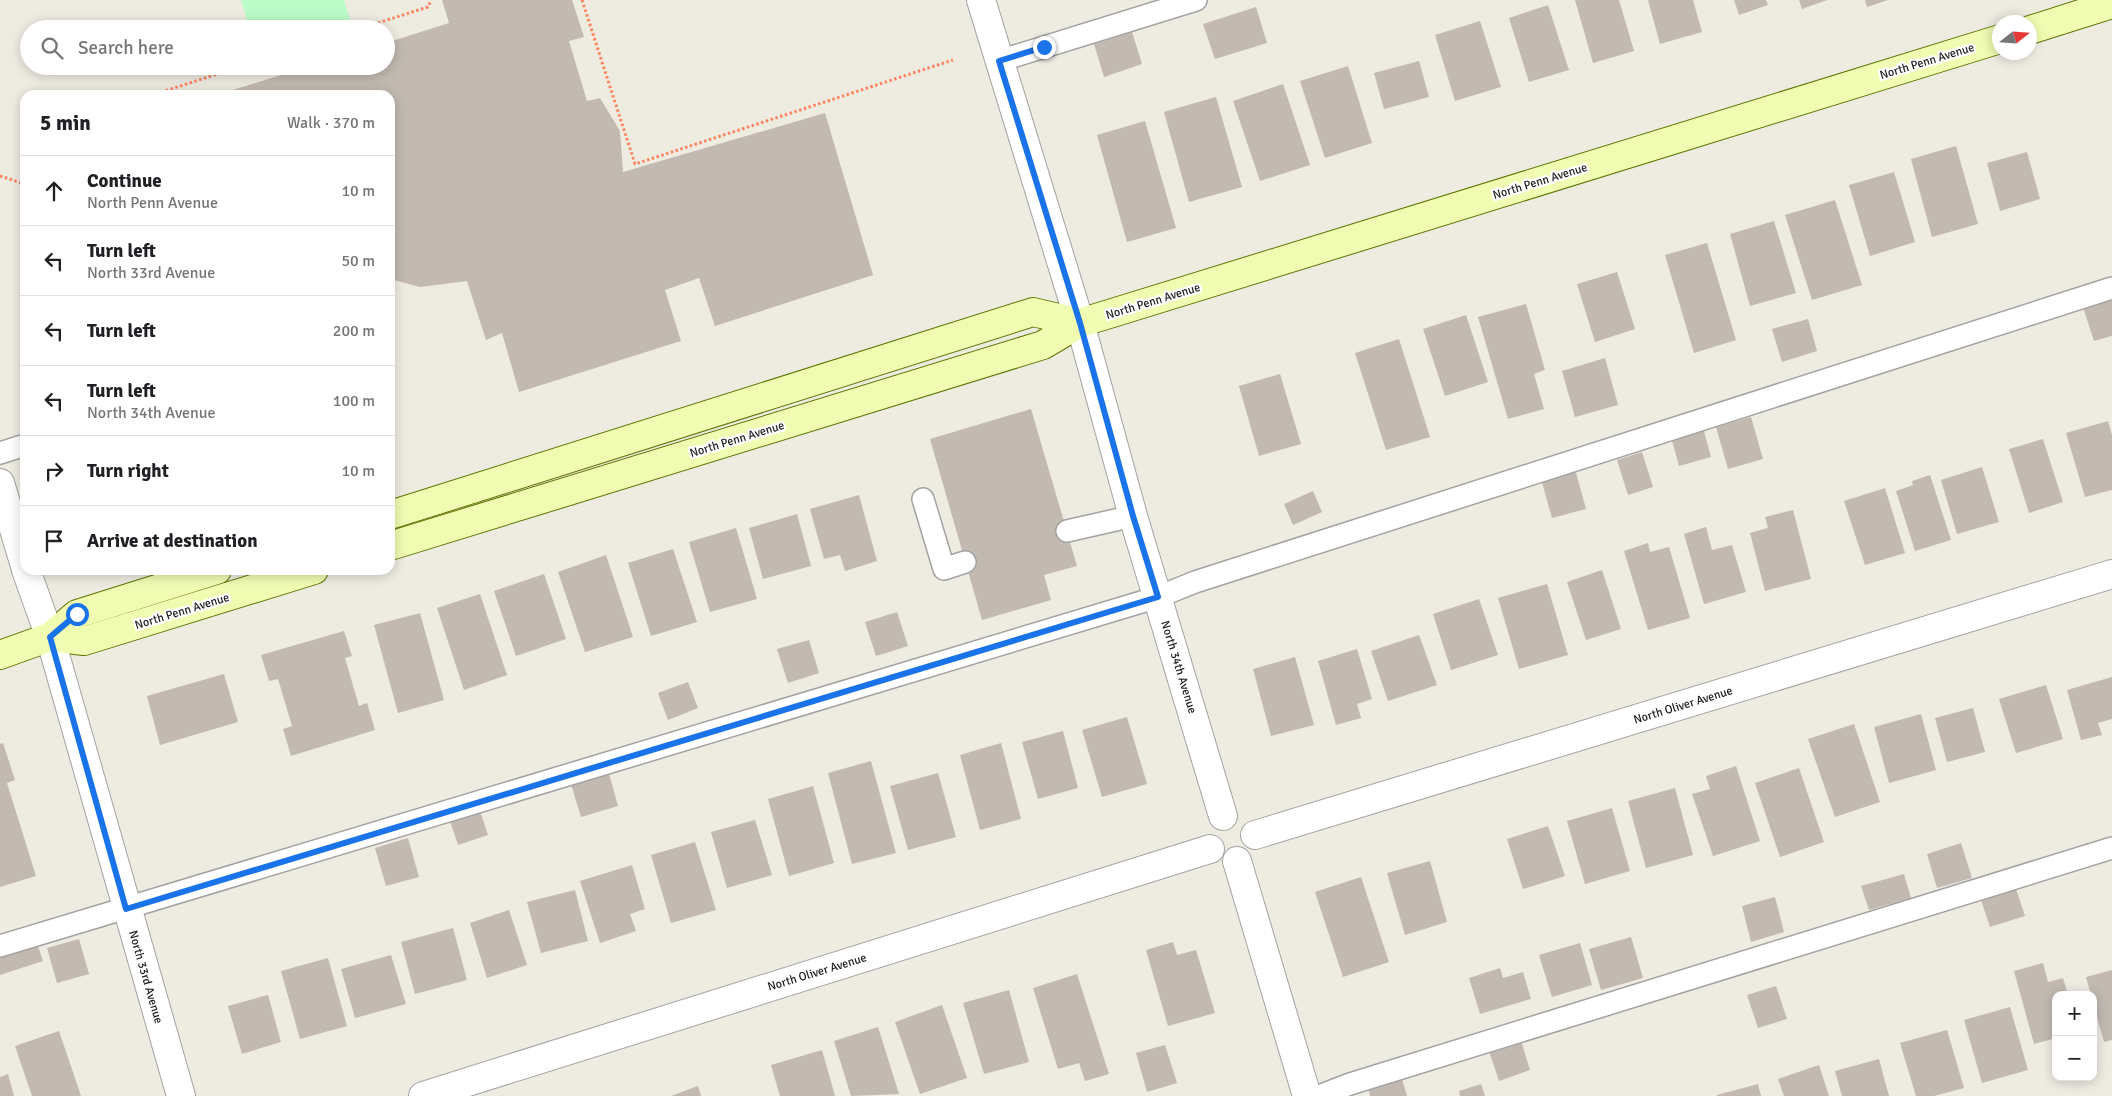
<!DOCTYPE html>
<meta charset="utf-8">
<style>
body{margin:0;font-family:Signika,sans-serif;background:#f2f2f2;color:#202124}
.controls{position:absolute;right:15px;bottom:15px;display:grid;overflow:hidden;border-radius:10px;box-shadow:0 2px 12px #0003}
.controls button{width:45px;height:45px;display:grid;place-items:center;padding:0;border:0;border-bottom:1px solid #e0e0e0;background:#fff;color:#202124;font:25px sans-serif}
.compass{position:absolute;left:1992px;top:15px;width:45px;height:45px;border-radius:50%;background:#fff;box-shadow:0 2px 12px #0003;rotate:73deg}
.stop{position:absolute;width:15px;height:15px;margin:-11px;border:4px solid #1a73e8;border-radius:50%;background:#fff}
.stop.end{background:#1a73e8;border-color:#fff;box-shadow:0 1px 5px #0008}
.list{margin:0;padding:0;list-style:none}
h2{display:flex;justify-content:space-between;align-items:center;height:65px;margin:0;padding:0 20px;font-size:21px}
h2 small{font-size:16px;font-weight:400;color:#757577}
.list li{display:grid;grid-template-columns:32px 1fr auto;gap:15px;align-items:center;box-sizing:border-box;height:70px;padding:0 20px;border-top:1px solid #e0e0e0}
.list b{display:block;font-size:19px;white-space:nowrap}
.list p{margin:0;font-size:16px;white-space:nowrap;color:#757577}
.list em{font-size:16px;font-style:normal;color:#757577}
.icon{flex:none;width:28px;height:28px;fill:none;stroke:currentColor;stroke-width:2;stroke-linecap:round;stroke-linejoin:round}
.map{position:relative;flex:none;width:2112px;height:1096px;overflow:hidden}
.search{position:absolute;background:#fff;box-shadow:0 2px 12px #0003;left:20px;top:20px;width:375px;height:55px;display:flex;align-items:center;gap:12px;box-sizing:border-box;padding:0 18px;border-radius:28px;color:#757577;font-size:19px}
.panel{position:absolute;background:#fff;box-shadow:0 2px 12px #0003;left:20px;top:90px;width:375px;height:485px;border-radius:15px}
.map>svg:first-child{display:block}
.park{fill:#bbfbc8}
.building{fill:#c2bab1}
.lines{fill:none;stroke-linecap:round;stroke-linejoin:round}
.service-casing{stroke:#a3a3a3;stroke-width:24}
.minor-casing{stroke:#a3a3a3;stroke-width:30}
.secondary-casing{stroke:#5c7600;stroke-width:30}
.path{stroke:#ff8461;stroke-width:3;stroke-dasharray:2.5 2.5;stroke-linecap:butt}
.service{stroke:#fff;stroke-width:21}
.minor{stroke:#fff;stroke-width:28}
.secondary{stroke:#f0fcb2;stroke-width:28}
.route{stroke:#1a73e8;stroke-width:6}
.labels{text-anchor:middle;stroke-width:4.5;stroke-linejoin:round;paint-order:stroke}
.street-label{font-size:12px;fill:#1c1c1c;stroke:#fff}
</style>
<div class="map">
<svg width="2112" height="1096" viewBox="0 0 2112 1096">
<rect width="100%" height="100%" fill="#eeebe1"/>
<polygon class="park" points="241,0 344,0 352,26 342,29 250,29"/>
<g class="building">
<polygon points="442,0 572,0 584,37 569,41 587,101 600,98 620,131 623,172 825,113 873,275 715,326 699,278 665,290 681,341 519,392 502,333 486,340 467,281 420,287 390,279 390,95 217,95 310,66 386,66 386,43 449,23"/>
<polygon points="1575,0 1619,0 1634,51 1593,63"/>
<polygon points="1648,0 1693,0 1702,32 1660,44"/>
<polygon points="1734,0 1766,0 1768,5 1739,15"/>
<polygon points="1799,0 1827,0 1802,9"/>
<polygon points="1865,0 1888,0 1867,7"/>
<polygon points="1548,5 1569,70 1529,82 1509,18"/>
<polygon points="1256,7 1267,43 1215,59 1203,24"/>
<polygon points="1480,21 1501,87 1455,101 1435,35"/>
<polygon points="1132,32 1142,64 1104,77 1094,44"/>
<polygon points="1419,61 1429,97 1384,109 1374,73"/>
<polygon points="1348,66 1372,143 1325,158 1300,81"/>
<polygon points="1283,84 1310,165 1260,181 1233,101"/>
<polygon points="1216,97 1242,187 1189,202 1164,112"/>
<polygon points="1145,121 1176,228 1127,242 1097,135"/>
<polygon points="1956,146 1978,224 1932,237 1911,159"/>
<polygon points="2027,152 2040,199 2000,211 1987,163"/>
<polygon points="1894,172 1915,242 1870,256 1849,185"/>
<polygon points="1835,200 1862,285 1812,300 1785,215"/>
<polygon points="1774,221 1796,293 1750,306 1730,234"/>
<polygon points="1707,243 1736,340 1694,353 1665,255"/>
<polygon points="1617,272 1635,329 1595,342 1577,284"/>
<polygon points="2112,298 2112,336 2094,341 2083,307"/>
<polygon points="1526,304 1545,370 1534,374 1544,409 1508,419 1478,317"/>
<polygon points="1466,315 1488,382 1445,396 1423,329"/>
<polygon points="1808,319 1817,351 1782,362 1772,329"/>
<polygon points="1399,339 1430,437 1386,450 1355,353"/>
<polygon points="1605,358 1618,405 1575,417 1562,371"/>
<polygon points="1280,374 1301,444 1259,456 1239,386"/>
<polygon points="1031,409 1077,566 1044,575 1051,600 982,620 930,439"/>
<polygon points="1751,417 1763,459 1728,469 1716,427"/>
<polygon points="2108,421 2112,435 2112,490 2085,497 2066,433"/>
<polygon points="1702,424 1711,457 1679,466 1670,433"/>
<polygon points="2043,439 2063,502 2029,513 2009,449"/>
<polygon points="1642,452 1653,487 1628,495 1617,460"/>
<polygon points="1982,467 1999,522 1957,534 1941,480"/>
<polygon points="1575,469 1586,509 1552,518 1541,479"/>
<polygon points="1930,475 1951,540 1915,551 1896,491 1913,485 1912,481"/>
<polygon points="1885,488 1905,553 1865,565 1844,501"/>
<polygon points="1313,491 1322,512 1293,525 1284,504"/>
<polygon points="859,495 877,561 845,571 840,555 824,559 810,509"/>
<polygon points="1793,510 1811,579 1765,591 1750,533 1768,528 1765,517"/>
<polygon points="797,514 811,566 763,579 749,528"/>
<polygon points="1706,527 1712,550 1732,545 1746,592 1704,604 1684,534"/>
<polygon points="736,528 757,599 710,612 689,542"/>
<polygon points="1648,543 1650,552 1669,547 1690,618 1648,630 1624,551"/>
<polygon points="673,549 697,622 651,636 628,563"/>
<polygon points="606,555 633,637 585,652 558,572"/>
<polygon points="1602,570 1621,629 1586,640 1567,582"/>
<polygon points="544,574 566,639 516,656 494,591"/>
<polygon points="1547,584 1568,655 1519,669 1498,598"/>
<polygon points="480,594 507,675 464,690 437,608"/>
<polygon points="1479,599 1498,655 1451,670 1433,614"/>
<polygon points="897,612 908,646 876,656 865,622"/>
<polygon points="420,613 444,700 398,713 374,625"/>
<polygon points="344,631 352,656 345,658 359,706 367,703 375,730 291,756 283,729 292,726 278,679 269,681 261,655"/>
<polygon points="1419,635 1437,685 1388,701 1371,651"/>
<polygon points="809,640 819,673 788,683 777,649"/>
<polygon points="1357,649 1372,699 1357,704 1361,718 1336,725 1318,661"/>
<polygon points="1295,657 1314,725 1271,736 1253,669"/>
<polygon points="224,674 238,722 160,745 147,696"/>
<polygon points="2112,677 2112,719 2098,723 2102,735 2081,740 2067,690"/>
<polygon points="688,682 698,708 668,720 658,693"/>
<polygon points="2046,685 2063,739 2016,753 1999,699"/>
<polygon points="1973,708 1985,752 1947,762 1935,718"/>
<polygon points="1921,714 1936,770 1889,783 1874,727"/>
<polygon points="1127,717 1147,784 1102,797 1082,730"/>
<polygon points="1854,724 1880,802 1835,817 1808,739"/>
<polygon points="1063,731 1078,788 1038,799 1022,742"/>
<polygon points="3,743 15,780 7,783 36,876 0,887 0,744"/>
<polygon points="1001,743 1021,819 980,830 960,755"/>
<polygon points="871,761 896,853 852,864 828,773"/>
<polygon points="1736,766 1760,841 1713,856 1692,794 1710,789 1706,776"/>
<polygon points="1799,768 1824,842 1780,857 1755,783"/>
<polygon points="608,770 618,806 581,817 570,781"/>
<polygon points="938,773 956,837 908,850 890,786"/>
<polygon points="813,786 834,863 789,876 768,799"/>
<polygon points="1675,788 1693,855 1646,868 1628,801"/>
<polygon points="478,805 488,835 458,845 448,815"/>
<polygon points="1612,808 1630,871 1585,884 1567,821"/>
<polygon points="755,820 772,875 727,888 711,832"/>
<polygon points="1548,826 1565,876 1523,889 1507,839"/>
<polygon points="408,838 419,877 386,886 375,848"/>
<polygon points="695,842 716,910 671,923 651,855"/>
<polygon points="1961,843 1972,878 1937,888 1927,854"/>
<polygon points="1430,861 1447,922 1405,935 1387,873"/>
<polygon points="632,865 645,909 630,914 636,931 600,943 580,881"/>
<polygon points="1904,874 1911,898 1869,910 1861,886"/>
<polygon points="1361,877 1389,962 1343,977 1315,892"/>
<polygon points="2016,889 2025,916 1990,927 1981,900"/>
<polygon points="575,890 588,941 541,953 527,902"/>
<polygon points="1775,897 1784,932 1751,942 1742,906"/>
<polygon points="509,910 527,965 487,978 470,923"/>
<polygon points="453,928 467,980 415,994 401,942"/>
<polygon points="1631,937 1643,978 1601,990 1589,949"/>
<polygon points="79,939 89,974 57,983 47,948"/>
<polygon points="36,940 43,961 0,975 0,952"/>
<polygon points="1173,942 1177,955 1196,950 1215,1013 1168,1026 1146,950"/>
<polygon points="1580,943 1592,985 1552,997 1539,955"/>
<polygon points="391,955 406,1004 355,1018 341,969"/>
<polygon points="328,958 347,1026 300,1039 281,971"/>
<polygon points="2043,963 2048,982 2063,978 2068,995 2056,995 2056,1038 2034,1044 2014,971"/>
<polygon points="1500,968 1503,978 1523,972 1531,999 1480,1014 1469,978"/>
<polygon points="2112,970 2112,1040 2104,1042 2093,1003 2093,995 2091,995 2086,977"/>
<polygon points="1077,974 1109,1074 1085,1081 1079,1063 1058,1069 1033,988"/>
<polygon points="1776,986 1787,1019 1758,1028 1747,995"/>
<polygon points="1009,990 1029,1062 984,1074 963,1003"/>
<polygon points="268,995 281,1042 242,1054 228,1006"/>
<polygon points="942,1005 967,1078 920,1094 895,1022"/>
<polygon points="2010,1007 2028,1070 1982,1083 1964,1020"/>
<polygon points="878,1027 899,1094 851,1096 834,1041"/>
<polygon points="1947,1030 1964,1088 1934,1096 1916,1096 1900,1043"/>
<polygon points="59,1031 81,1096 32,1096 15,1046"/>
<polygon points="1521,1041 1530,1070 1499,1081 1489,1051"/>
<polygon points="1165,1045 1177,1083 1147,1092 1136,1053"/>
<polygon points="822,1050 835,1096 780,1096 771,1065"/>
<polygon points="1879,1059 1889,1096 1842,1096 1835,1071"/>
<polygon points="1819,1065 1829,1096 1784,1096 1778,1079"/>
<polygon points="8,1074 14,1096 0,1096 0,1077"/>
<polygon points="1402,1079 1407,1096 1370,1096 1368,1088"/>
<polygon points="1481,1084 1485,1096 1460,1096 1459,1091"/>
<polygon points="1758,1084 1761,1096 1717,1096 1717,1095"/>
<polygon points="698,1086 701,1096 671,1096"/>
</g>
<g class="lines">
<g class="service-casing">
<g id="service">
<polyline points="999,61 1196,0"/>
<polyline points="0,453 25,445"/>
<polyline points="923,499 944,569 965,562"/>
<polyline points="1067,531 1133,516"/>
<polyline points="0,946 1158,597 1195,582 2112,288"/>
<polyline points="1319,1096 1350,1084 2112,848"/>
</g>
</g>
<g class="minor-casing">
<g id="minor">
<polyline points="981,0 1080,323 1133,516 1223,816"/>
<polyline points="0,483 25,566"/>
<polyline points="26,570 50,637 181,1096"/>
<polyline points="1255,835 2112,574"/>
<polyline points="1237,861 1307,1096"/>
<polyline points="423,1096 1210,849"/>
</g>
</g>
<g class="secondary-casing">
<g id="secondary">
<polyline points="2030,30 2112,4"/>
<polyline points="390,515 1033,312 1080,323"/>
<polyline points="390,546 1043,345 1080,323 2000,39"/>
<polyline points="50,637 84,641 314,570"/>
<polyline points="0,655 50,637 77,614 217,570"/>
</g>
</g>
<g class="path">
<polyline points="582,0 635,164 953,60"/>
<polyline points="359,29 428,7 431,0"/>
<polyline points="164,95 165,91 242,66"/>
<polyline points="0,176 25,184"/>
</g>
<use href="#service" class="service"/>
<use href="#minor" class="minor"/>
<use href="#secondary" class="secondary"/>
</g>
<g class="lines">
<polyline class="route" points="77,614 50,637 126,909 1158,597 1133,516 1080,323 999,61 1044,47"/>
</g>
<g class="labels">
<g class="street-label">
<text transform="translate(1927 61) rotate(-17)" y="4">North Penn Avenue</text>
<text transform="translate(1540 181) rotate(-17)" y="4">North Penn Avenue</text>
<text transform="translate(1153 301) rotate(-17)" y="4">North Penn Avenue</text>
<text transform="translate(737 439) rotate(-17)" y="4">North Penn Avenue</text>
<text transform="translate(182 611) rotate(-17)" y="4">North Penn Avenue</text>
<text transform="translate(1179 667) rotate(73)" y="4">North 34th Avenue</text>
<text transform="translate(1683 705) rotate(-17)" y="4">North Oliver Avenue</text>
<text transform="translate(817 972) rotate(-17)" y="4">North Oliver Avenue</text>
<text transform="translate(146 977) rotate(74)" y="4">North 33rd Avenue</text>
</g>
</g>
</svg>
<div class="controls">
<button>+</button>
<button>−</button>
</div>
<svg class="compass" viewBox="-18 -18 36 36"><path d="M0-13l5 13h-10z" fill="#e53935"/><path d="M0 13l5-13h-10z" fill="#757577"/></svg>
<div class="stop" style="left:77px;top:614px"></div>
<div class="stop end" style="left:1044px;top:47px"></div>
<div class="search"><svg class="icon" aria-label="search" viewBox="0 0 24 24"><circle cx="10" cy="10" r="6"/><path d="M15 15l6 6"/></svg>Search here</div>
<section class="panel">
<h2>5 min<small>Walk · 370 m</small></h2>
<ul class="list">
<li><svg class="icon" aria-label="ahead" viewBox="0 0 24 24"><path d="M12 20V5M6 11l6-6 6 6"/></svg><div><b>Continue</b><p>North Penn Avenue</p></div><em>10 m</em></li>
<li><svg class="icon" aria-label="left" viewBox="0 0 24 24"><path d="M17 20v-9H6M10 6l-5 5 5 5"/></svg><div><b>Turn left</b><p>North 33rd Avenue</p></div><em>50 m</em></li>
<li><svg class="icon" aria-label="left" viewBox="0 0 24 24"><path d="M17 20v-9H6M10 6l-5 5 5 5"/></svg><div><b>Turn left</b></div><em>200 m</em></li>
<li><svg class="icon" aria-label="left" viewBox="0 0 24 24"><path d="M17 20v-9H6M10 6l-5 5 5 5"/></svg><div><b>Turn left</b><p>North 34th Avenue</p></div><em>100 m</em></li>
<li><svg class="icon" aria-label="right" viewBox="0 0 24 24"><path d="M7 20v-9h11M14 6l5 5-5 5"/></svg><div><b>Turn right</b></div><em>10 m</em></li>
<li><svg class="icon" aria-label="arrive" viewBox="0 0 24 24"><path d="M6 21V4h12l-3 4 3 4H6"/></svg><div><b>Arrive at destination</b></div></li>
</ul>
</section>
</div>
